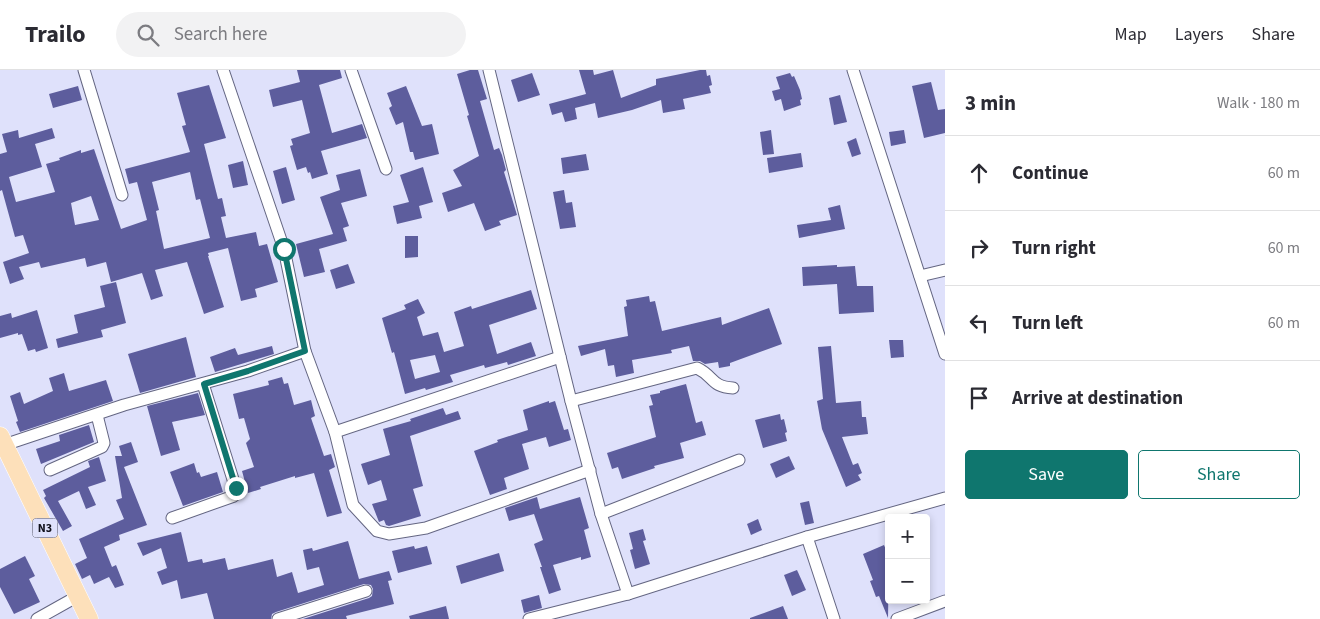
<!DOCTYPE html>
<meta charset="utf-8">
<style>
body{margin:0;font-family:"Source Sans 3",sans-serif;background:#f2f2f3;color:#2b2b33}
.controls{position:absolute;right:15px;bottom:15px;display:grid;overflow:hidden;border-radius:5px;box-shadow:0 2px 8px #0003}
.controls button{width:45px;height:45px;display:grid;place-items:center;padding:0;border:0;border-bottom:1px solid #e1e1e2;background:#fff;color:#2b2b33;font:25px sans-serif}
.stop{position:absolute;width:15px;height:15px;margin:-11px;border:4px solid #0f766e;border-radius:50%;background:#fff}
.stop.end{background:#0f766e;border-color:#fff;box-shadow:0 1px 5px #0008}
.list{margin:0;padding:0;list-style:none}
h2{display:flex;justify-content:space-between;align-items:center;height:65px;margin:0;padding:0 20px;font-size:21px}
h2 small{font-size:16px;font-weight:400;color:#7c7c81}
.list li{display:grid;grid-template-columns:32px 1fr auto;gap:15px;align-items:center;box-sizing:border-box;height:75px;padding:0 20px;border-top:1px solid #e1e1e2}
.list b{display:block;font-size:19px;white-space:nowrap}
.list em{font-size:16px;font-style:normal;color:#7c7c81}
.actions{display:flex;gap:10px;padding:15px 20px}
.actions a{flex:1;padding:11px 0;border:1px solid #0f766e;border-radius:5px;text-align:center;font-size:18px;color:#0f766e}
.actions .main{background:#0f766e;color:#fff}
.icon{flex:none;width:28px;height:28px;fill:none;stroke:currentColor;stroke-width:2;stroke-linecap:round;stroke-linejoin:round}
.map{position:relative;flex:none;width:945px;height:549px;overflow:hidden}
header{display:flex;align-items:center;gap:30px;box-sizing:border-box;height:70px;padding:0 25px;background:#fff;border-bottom:1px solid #e1e1e2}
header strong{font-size:24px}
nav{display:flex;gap:28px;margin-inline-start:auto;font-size:18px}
.search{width:350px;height:45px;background:#f2f2f3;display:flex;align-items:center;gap:12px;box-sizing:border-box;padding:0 18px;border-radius:28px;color:#7c7c81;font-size:19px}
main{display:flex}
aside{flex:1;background:#fff}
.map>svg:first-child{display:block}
.building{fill:#5d5d9d;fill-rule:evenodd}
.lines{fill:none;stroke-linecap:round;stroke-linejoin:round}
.minor-casing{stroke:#646682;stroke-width:13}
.primary-casing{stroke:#fff;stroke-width:19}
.minor{stroke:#fff;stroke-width:11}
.primary{stroke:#fde0ba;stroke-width:18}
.route{stroke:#0f766e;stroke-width:6}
.labels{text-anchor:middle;stroke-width:4;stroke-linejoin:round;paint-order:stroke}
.shield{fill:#dfe1fb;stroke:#4e4f5e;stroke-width:1}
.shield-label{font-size:12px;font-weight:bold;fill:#10101b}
</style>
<header>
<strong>Trailo</strong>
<div class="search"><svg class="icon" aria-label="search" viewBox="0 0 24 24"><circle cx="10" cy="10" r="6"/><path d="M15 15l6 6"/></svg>Search here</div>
<nav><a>Map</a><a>Layers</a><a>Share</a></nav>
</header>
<main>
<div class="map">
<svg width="945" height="549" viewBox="0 0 945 549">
<rect width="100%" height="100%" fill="#dfe1fb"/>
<g class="building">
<polygon points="297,0 340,0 342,8 319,15 332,63 362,54 367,68 321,81 328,104 312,109 310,102 308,103 306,97 297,100 290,76 293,75 291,69 310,63 302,30 273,37 269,20 300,12"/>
<polygon points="470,0 478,0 487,29 480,31 494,80 499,78 502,85 506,100 504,102 517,145 499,151 501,155 485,161 474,133 448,142 442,123 462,116 453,100 479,86 467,46 469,45 457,4"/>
<polygon points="579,0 593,0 594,5 613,0 621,28 656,15 656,9 700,0 706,0 707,6 710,5 712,15 709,16 711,23 683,29 685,39 663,43 661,30 632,40 598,48 595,33 575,38 577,49 565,52 562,42 552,45 549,34 586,24"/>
<polygon points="532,3 540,25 518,32 511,10"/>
<polygon points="790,3 792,7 794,6 800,20 802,29 800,30 801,35 784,41 781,29 775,31 772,21 780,19 776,7"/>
<polygon points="931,12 938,40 945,39 945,63 924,68 912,16"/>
<path d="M209,15L226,68L204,74L218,129L222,128L226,146L221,147L226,168L256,162L259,176L267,174L278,212L255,219L257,227L241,231L228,178L208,183L209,186H208L224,237L204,244L187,192L155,200L163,226L151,230L142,203L111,212L106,192L87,197L85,188L41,198L39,192L19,197L24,209L10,214L3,192L29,183L23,165L15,167L2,120L0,121V84L7,82L2,64L18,60L19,68L52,58L55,68L35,74L42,97L9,107L16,132L55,122L46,94L60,90L59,88L81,80V83L94,79L121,159L147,150L137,112L129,114L125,99L190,82L182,56L186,55L177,23ZM190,102L196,130L200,129L210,168L164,179L156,141L159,140L152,112ZM91,126L99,150L75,155L71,133Z"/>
<polygon points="78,16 82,30 53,38 49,24"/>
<polygon points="406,16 422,56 432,54 439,84 415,90 413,82 410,82 403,52 396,55 389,38 392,36 387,23"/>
<polygon points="840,25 847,52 834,55 829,28"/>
<polygon points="771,60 774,84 763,85 760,62"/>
<polygon points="904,60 906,73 891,76 889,62"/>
<polygon points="856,68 861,84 852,87 847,72"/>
<polygon points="801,83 803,97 769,103 767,88"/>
<polygon points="586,84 589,100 563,104 561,88"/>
<polygon points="243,91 248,115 233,118 228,95"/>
<polygon points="286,97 295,130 282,134 273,101"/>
<polygon points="423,97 433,132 419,136 422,148 397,154 393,136 409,132 400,105"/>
<polygon points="360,99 367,126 341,133 349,156 343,158 347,171 319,179 325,202 304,207 296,174 333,164 320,127 340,120 336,105"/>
<polygon points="564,120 566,133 572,132 576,157 560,159 553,122"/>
<polygon points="840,135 845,159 799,168 797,155 831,150 828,138"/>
<polygon points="405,166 418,166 418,187 405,188"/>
<polygon points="348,194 355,213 336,219 330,200"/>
<polygon points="837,195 837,197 855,196 857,216 873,216 874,242 839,244 837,214 803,216 802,197"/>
<polygon points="116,212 126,253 101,260 103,267 58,278 56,269 78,263 74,245 105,237 100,216"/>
<path d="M531,220L537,239L489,255L497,284L531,272L536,286L508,295L507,292L485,298L484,295L450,305L453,312L426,320L425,318L405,324L394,282L392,283L382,248L406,239L404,235L418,229L425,243L417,247L423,266L438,262L444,282L464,276L454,242L471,236L472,239ZM435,285L440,302L415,309L410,290Z"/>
<polygon points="649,226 650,232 655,231 662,261 721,247 722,255 769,238 782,274 730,293 730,296 719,298 718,292 705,294 700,291 693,291 689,276 671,280 672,283 632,290 634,303 616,307 614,295 608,296 605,279 581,286 578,276 628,266 624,237 627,236 626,230"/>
<polygon points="37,240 48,278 36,282 35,279 28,281 22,264 18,265 18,263 0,268 0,246 11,243 12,248"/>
<polygon points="186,267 196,307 140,323 128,284"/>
<polygon points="889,270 903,270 904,287 891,288"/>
<polygon points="272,276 274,284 215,302 210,287 235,278 238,285"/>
<polygon points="831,276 836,333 861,331 862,347 866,347 868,364 842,367 853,395 858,393 862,403 858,405 861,410 846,417 822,359 817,331 823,329 818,277"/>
<polygon points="64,303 69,321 106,310 113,331 20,362 16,352 18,351 10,326 20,322 24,334 53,321 49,308"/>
<polygon points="282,307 284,314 288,313 294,335 311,330 315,346 311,348 324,386 331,384 335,397 329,400 342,443 327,447 314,403 295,408 295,406 260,417 261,419 248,423 242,401 254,397 246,373 250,369 244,348 239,349 233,324 269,315 268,311"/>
<polygon points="686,314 696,353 702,351 706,365 680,373 684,388 654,396 655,398 622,409 618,397 612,399 607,383 656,367 649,336 653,335 650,325 660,323 660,321"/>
<polygon points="198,323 205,345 172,352 180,380 161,386 147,336"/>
<polygon points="549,331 549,333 555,331 564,360 568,359 571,370 549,377 546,367 522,374 529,399 504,408 507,419 490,425 474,381 498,372 497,370 528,360 523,340"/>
<polygon points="443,338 446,345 458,341 461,349 410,366 423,416 413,419 421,446 389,456 386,455 384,450 379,452 372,434 387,430 381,410 368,415 361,394 390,385 383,359 411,351 410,349"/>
<polygon points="780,344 781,350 784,349 787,362 785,363 787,371 763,378 755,350"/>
<polygon points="89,355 94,372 41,394 36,379 60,371 59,365"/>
<polygon points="131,372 138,392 124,397 147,455 119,465 120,470 104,477 112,497 116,495 124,515 115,518 109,507 94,514 90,505 82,509 75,494 87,488 79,469 124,449 116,430 122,428 115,386 122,386 119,376"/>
<polygon points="789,386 795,399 776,408 770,394"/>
<polygon points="99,387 106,411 88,417 96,435 86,439 79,421 58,431 72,456 63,461 44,428 46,426 43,420 90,397 88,391"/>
<polygon points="194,393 197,403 199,402 201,407 217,402 223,422 183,436 170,402"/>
<polygon points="537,427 540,439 580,427 589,458 584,460 591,487 581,490 581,487 553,495 561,520 549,524 540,497 542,497 534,474 543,470 534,444 509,451 505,438"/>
<polygon points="809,431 814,453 805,455 800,433"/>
<polygon points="758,449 762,460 751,465 747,454"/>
<polygon points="643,459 646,470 643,471 650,494 635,499 630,480 633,479 629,463"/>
<polygon points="181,462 188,492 202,489 203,493 225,488 228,500 273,489 277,507 292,502 298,523 324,515 319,497 307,500 303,480 312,478 313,481 348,471 359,509 389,501 392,510 388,511 394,534 346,546 347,549 303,549 369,528 372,526 373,519 371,515 364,514 276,542 272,544 271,549 214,549 207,523 181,529 177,510 162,515 157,502 167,498 161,478 143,486 137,473"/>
<polygon points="884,475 889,487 888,548 879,526 876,527 870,511 873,510 863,484"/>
<polygon points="414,476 415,479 427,476 432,494 398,503 392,481"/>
<polygon points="499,483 504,501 461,514 456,496"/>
<polygon points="25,486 35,506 29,509 40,532 14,544 0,517 0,499"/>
<polygon points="797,500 806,520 792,526 784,505"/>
<polygon points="539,525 542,538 524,543 521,530"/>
<polygon points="446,536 449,549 410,549 409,546"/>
<polygon points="783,536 788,549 750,549 750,548"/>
</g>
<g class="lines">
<g class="minor-casing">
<g id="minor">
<polyline points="84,0 122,125"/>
<polyline points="223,0 284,179 305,281 335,362 353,435 377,461 389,464 426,458 590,400"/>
<polyline points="351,0 386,99"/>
<polyline points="489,0 571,331 601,444 628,524"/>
<polyline points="853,0 945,284"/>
<polyline points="920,206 945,200"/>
<path d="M571,331L697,298C714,306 711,317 733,318"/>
<polyline points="335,362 560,287"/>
<polyline points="4,375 124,335 248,301 305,281"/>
<polyline points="50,400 102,377 104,373 97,345"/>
<polyline points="601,444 739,390"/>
<polyline points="172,448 234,426 236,419 203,314"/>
<polyline points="807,467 834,549"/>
<polyline points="37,549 78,526"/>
<polyline points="278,549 366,521"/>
<polyline points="529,549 628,524 807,467 945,428"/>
<polyline points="897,549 945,531"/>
</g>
</g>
<g class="primary-casing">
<polyline id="primary" points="0,366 89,549"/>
</g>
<use href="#minor" class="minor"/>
<use href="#primary" class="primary"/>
</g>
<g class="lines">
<polyline class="route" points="236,418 204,314 248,301 305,281 284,179"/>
</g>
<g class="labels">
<rect class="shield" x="32.5" y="448.5" width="25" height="19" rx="4"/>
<g class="shield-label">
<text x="45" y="462">N3</text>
</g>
</g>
</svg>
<div class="controls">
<button>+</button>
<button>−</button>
</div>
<div class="stop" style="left:284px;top:179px"></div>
<div class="stop end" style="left:236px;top:418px"></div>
</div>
<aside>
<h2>3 min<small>Walk · 180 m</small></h2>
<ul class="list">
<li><svg class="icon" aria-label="ahead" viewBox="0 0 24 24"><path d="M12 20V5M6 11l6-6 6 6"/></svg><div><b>Continue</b></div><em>60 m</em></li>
<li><svg class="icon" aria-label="right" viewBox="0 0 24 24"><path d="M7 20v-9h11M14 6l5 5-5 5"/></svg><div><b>Turn right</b></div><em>60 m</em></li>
<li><svg class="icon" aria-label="left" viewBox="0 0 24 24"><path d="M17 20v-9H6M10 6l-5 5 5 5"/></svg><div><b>Turn left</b></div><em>60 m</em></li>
<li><svg class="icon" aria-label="arrive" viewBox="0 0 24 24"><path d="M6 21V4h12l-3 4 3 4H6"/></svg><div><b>Arrive at destination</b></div></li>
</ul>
<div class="actions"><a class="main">Save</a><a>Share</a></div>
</aside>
</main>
